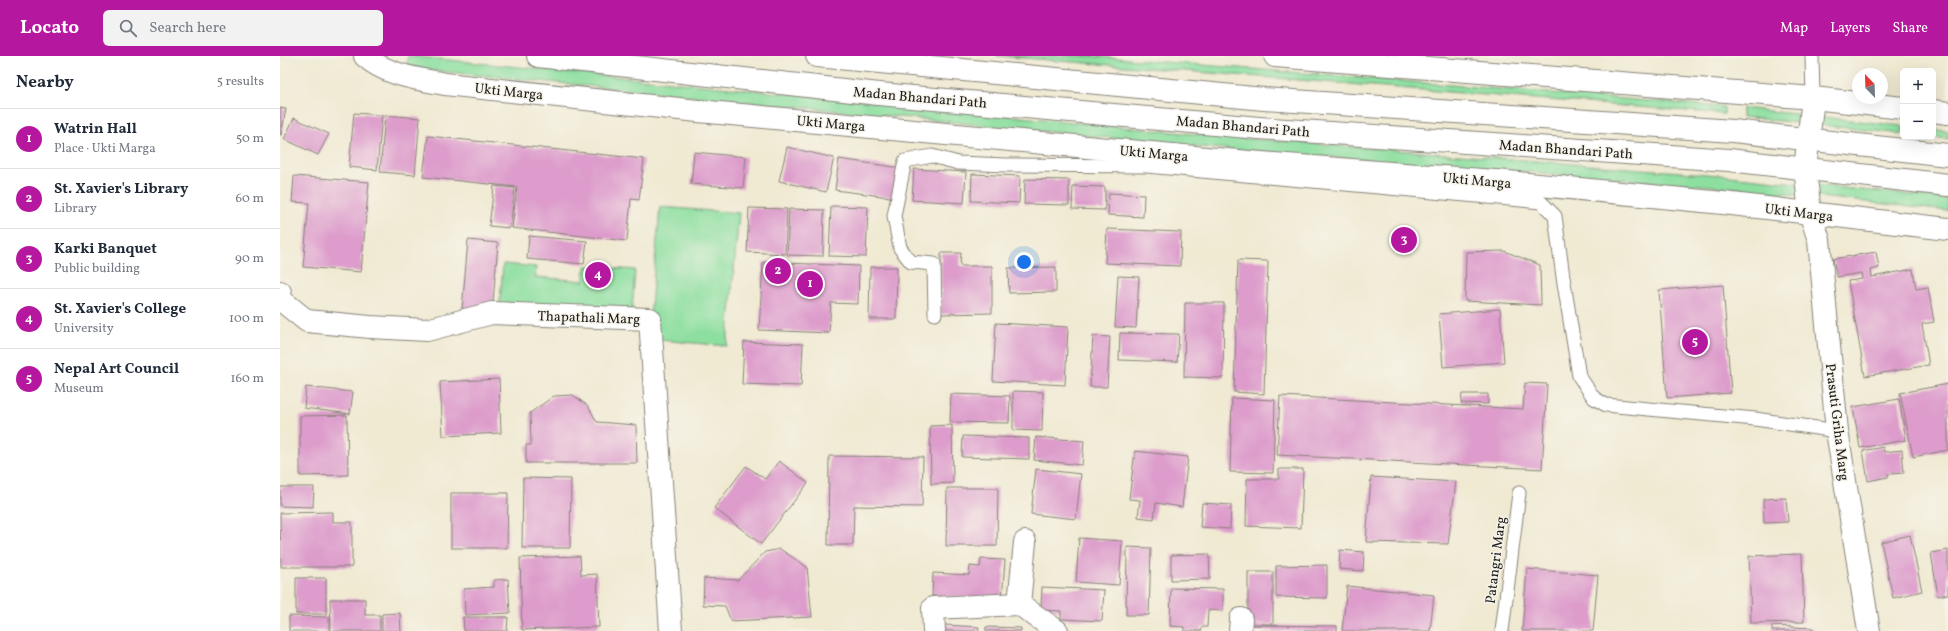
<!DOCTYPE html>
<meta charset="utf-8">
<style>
body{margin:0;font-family:Vollkorn,serif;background:#f2f2f3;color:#1f2937}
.controls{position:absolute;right:12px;top:12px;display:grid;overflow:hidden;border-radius:6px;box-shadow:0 4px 16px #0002}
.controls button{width:36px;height:36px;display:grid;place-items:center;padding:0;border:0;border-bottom:1px solid #e0e1e3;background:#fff;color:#1f2937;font:20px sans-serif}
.compass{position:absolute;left:1572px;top:12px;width:36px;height:36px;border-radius:50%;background:#fff;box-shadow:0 4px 16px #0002;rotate:337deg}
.you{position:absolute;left:744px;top:206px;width:14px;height:14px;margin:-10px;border:3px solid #fff;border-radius:50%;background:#1a73e8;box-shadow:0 0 0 6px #1a73e833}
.badge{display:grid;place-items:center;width:26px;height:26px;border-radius:50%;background:#b5179e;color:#fff;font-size:13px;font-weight:700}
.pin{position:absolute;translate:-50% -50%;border:2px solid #fff;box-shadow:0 1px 4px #0006}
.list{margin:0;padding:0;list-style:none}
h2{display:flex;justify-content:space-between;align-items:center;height:52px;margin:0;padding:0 16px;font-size:17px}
h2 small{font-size:13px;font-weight:400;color:#747a83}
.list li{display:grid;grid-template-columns:26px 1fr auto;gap:12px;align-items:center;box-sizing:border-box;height:60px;padding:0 16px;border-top:1px solid #e0e1e3}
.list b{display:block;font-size:15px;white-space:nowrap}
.list p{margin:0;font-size:13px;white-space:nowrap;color:#747a83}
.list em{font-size:13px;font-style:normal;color:#747a83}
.icon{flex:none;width:22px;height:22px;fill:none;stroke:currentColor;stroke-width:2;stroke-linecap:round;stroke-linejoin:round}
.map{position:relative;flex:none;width:1668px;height:575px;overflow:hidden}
header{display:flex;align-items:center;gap:24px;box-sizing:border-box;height:56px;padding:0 20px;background:#b5179e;color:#fff}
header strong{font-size:19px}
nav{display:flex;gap:22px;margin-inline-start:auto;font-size:14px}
.search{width:280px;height:36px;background:#f2f2f3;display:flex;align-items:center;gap:10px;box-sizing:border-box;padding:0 14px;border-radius:6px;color:#747a83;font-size:15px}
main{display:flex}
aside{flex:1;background:#fff}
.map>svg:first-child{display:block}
.green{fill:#8ddfa0;stroke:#547e5e}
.building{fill:#dd9ccc}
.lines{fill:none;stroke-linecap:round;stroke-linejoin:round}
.lane-casing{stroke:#868378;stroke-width:15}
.street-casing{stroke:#868378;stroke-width:24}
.secondary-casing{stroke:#868378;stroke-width:24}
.highway-casing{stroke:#868378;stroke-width:24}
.lane{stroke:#fff;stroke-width:13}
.street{stroke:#fff;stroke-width:22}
.secondary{stroke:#fff;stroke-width:22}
.highway{stroke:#fff;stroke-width:22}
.labels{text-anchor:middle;stroke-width:3;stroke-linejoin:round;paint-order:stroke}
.street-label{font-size:14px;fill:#1c1c1c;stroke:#f7f3e8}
</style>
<header>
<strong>Locato</strong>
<div class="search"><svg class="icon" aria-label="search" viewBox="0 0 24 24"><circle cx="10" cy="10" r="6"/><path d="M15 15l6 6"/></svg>Search here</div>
<nav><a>Map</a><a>Layers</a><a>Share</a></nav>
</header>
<main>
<aside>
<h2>Nearby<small>5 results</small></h2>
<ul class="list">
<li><span class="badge">1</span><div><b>Watrin Hall</b><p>Place · Ukti Marga</p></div><em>50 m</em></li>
<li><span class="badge">2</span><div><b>St. Xavier's Library</b><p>Library</p></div><em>60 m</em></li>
<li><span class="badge">3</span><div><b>Karki Banquet</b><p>Public building</p></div><em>90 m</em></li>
<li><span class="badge">4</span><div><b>St. Xavier's College</b><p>University</p></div><em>100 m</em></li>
<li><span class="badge">5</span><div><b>Nepal Art Council</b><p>Museum</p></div><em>160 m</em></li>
</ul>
</aside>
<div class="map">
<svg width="1668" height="575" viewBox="0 0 1668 575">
<rect width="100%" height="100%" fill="#f7f3e8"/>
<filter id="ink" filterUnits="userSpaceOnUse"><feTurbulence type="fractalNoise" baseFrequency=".025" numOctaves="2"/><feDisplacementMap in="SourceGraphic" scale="8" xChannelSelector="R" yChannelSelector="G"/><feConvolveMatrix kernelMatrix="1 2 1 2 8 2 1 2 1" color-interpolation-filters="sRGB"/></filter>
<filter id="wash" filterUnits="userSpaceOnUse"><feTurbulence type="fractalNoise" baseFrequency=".012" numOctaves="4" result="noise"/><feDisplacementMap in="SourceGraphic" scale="16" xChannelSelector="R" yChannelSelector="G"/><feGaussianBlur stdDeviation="0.9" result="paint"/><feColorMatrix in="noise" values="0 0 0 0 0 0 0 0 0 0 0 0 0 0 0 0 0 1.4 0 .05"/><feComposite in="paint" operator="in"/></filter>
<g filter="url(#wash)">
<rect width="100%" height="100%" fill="#f0ead3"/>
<g class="green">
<polygon points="128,0 933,80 1439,119 1668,143 1668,155 1457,132 932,92 127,12"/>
<polygon points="717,0 810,0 1444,51 1444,58"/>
<polygon points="1462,52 1623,70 1623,78 1462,61"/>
<polygon points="1653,74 1668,75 1668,83 1650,81 1653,81"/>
<polygon points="380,151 459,157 447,290 368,283"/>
<polygon points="223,208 256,211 255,221 304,225 305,210 355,214 351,268 219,257"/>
</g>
<g id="blocks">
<g class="building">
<polygon points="0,52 6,53 1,79 0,79"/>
<polygon points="74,57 102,59 97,114 69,111"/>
<polygon points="105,59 140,62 135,119 100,116"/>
<polygon points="14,62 49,78 38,99 4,83"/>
<polygon points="148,80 364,103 359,144 351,143 347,185 232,172 237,131 143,121"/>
<polygon points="507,91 554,102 546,136 499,125"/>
<polygon points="414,96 466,101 463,132 411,128"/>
<polygon points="559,103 621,112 617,142 555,134"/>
<polygon points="634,113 686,116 684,147 632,144"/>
<polygon points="692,118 740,120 739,147 691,145"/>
<polygon points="14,120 89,126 81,216 23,211 29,147 12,146"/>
<polygon points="745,123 789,124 789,149 744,148"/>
<polygon points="214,130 235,132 230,172 209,170"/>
<polygon points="793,130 825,131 825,154 792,153"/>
<polygon points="829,137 864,139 863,161 828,159"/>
<polygon points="551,150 588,151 586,201 549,200"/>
<polygon points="469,152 507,153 505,198 467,196"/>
<polygon points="509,153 544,154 543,200 507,199"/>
<polygon points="827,173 901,176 900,210 825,207"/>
<polygon points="249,180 307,185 304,208 247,203"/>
<polygon points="188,184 218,187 212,257 182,254"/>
<polygon points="1224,195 1260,209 1261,249 1185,245 1186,196"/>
<polygon points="1596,196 1599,212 1591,214 1592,221 1633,213 1636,233 1648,231 1654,266 1642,268 1649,309 1585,320 1568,225 1582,223 1581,217 1557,221 1553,203"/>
<polygon points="661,197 681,197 680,210 712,210 712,257 661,258"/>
<polygon points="958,204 988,205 984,338 954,336"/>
<polygon points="483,206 579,210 578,248 551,247 549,277 479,274"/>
<polygon points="590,211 617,211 616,263 589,263"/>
<polygon points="776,211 776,236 729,237 728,212"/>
<polygon points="838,220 859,221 856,272 835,271"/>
<polygon points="1443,229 1451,337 1387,342 1379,234"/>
<polygon points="905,247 944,247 943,322 904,321"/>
<polygon points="1220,253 1224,306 1163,311 1159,258"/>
<polygon points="716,267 788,271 785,329 713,325"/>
<polygon points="840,277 899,278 897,306 839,304"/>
<polygon points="813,280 830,281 827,331 810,331"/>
<polygon points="464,286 523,288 521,330 462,328"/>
<polygon points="219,323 221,377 163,380 160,326"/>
<polygon points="1245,327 1267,328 1262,413 997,399 1000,340 1243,353"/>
<polygon points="1668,328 1668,394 1633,401 1620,337"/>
<polygon points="26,331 73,336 70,358 24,352"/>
<polygon points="733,335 763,336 762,375 733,374"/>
<polygon points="671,338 730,340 729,367 670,366"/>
<polygon points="1182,338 1208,338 1208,348 1181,347"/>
<polygon points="293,339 308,350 317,366 356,369 357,407 246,407 246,389 251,389 250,357 274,340"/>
<polygon points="952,342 995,344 993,417 950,416"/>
<polygon points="1619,343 1626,384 1580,392 1573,351"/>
<polygon points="67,359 68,419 20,420 20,360"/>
<polygon points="672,369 673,427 651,428 650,370"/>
<polygon points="683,380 749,382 749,403 682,401"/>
<polygon points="756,381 804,385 802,409 754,404"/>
<polygon points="1603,391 1604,396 1622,394 1624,417 1608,418 1608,421 1588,425 1583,395"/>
<polygon points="855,395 908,401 902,451 876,447 874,463 858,461 860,444 849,443"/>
<polygon points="549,400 643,401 642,451 574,450 573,489 548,489"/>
<polygon points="499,405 528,427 481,488 434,452 466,410 485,423"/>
<polygon points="756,413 801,418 796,463 751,458"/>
<polygon points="999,413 1023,413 1021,472 966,470 967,423 999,423"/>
<polygon points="1091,421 1176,426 1168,488 1086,486"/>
<polygon points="243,422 291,423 290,492 242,492"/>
<polygon points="0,431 34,431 33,451 0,450"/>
<polygon points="667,432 718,432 717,490 666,490"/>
<polygon points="171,437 228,437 227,492 171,492"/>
<polygon points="1506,442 1508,466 1484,467 1483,443"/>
<polygon points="922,447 951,449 950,473 920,471"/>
<polygon points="53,456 53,466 72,466 72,511 1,511 0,457"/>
<polygon points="1630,479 1642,535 1613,542 1601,486"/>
<polygon points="799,482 842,485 839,529 796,526"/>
<polygon points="847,491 871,492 869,559 846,559"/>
<polygon points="500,493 527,511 532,561 451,565 445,550 423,549 424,522 458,524 485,496"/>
<polygon points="1060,494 1084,496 1083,515 1059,513"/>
<polygon points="1668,494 1668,538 1658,540 1651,497"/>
<polygon points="929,498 930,523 891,524 891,499"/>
<polygon points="1522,498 1524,566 1471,567 1469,500"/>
<polygon points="300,500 301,519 317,518 319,571 242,574 240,502"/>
<polygon points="701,503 725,504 722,543 652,540 653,517 689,519 690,510 700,511"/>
<polygon points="1047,509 1047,542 996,541 996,510"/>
<polygon points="1247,513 1318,519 1313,575 1242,575"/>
<rect x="968" y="516" width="25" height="52"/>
<rect x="16" y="522" width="30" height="36"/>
<polygon points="228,523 230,557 185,559 184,533 214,531 214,524"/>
<polygon points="1067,530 1154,539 1150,575 1062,575"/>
<polygon points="762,531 824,534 822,565 781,563 781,555 761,554"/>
<polygon points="891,532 943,533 943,555 928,554 927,571 922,571 921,575 904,575 904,571 890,570"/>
<polygon points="50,543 85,543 85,559 100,559 100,575 51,575"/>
<polygon points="120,557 121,575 102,575 102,558"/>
<polygon points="9,560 49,561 49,575 9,575"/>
<polygon points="183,561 228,561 227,575 184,575"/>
<polygon points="665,569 699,571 698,575 665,575"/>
<polygon points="969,569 1057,570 1057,575 969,575"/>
<polygon points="1492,570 1533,572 1533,575 1492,575"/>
<polygon points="706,571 741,572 741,575 706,575"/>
</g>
</g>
</g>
<g filter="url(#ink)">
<use href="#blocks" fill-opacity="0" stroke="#868378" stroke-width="1"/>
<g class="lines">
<g class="lane-casing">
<g id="lane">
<polyline points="1532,0 1533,42"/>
<polyline points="655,258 654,208 631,206 620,192 614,160 625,105 652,100 678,107 726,109 867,110 1261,146 1275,160 1283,221 1299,320 1314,342 1326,349 1475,363 1557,375"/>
<polyline points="1222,575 1239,437"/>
</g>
</g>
<g class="street-casing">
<g id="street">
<polyline points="1533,42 1525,113 1530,157 1539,184 1557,375 1589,575"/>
<polyline points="0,236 1,244 27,265 90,271 147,274 212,257 370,263 391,575"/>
<polyline points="739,548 745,486"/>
<polyline points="654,575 653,552 739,548 777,575"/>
<polyline points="960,575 961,563"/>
</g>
</g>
<g class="secondary-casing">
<g id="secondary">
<path d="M85,0C105,19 139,23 165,28L418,55L969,106L1228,126L1443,147L1668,173"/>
<polyline points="995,0 1533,42 1623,52"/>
<polyline points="1653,55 1668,57"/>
</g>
</g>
<g class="highway-casing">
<g id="highway">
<polyline points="258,0 599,38 979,72 1449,104 1668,129"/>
<polyline points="537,0 984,43 1453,75 1668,99"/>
</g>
</g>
<use href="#lane" class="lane"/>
<use href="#street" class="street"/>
<use href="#secondary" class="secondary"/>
<use href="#highway" class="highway"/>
</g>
</g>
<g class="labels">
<g class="street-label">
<text transform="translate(229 35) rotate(6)" y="5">Ukti Marga</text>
<text transform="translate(640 41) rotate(5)" y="5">Madan Bhandari Path</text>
<text transform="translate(551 67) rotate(5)" y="5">Ukti Marga</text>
<text transform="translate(963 70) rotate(5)" y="5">Madan Bhandari Path</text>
<text transform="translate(1286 93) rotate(4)" y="5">Madan Bhandari Path</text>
<text transform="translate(874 97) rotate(5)" y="5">Ukti Marga</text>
<text transform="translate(1197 124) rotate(5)" y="5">Ukti Marga</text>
<text transform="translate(1519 156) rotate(7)" y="5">Ukti Marga</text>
<text transform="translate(309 261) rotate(2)" y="5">Thapathali Marg</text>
<text transform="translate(1558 366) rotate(83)" y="5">Prasuti Griha Marg</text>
<text transform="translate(1215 504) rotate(-83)" y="5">Patangri Marg</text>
</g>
</g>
</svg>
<div class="controls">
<button>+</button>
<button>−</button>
</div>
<svg class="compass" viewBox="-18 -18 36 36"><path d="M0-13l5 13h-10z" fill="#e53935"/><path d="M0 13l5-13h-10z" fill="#747a83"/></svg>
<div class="you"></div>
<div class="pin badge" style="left:530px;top:228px">1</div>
<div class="pin badge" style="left:498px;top:215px">2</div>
<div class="pin badge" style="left:1124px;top:184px">3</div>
<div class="pin badge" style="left:318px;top:219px">4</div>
<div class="pin badge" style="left:1415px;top:286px">5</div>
</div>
</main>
